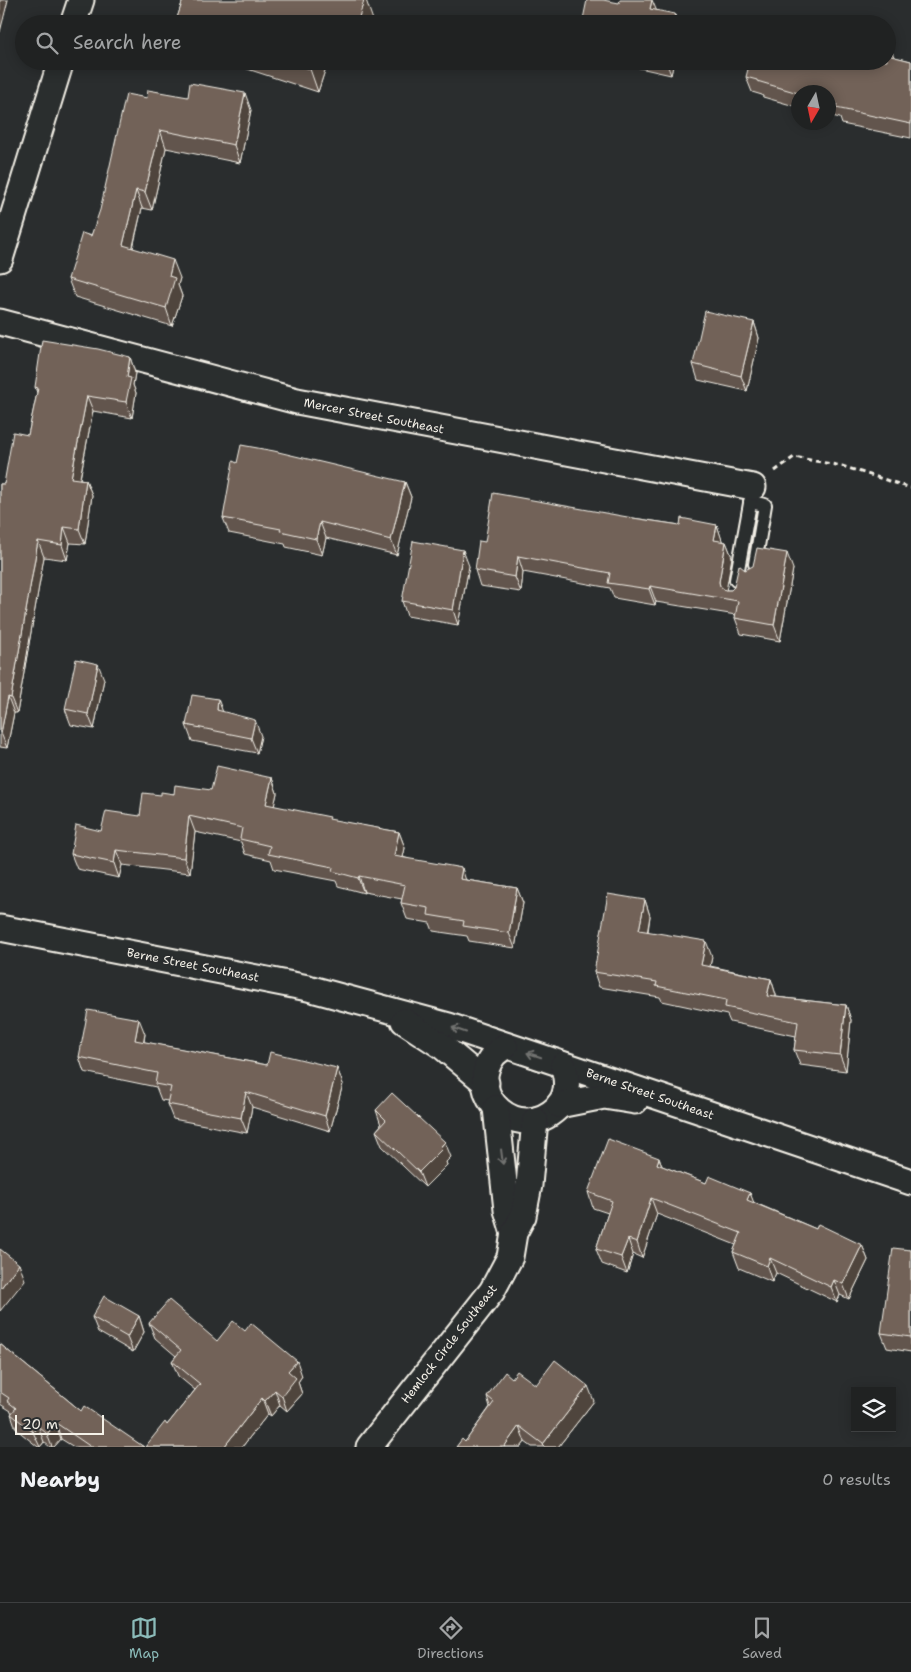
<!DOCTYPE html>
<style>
body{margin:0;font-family:"Shantell Sans",sans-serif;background:#282a2a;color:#f1f3f6}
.controls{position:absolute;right:15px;bottom:15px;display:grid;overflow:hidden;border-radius:0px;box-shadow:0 2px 12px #0003}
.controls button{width:45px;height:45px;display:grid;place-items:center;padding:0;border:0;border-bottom:1px solid #3d3f40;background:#202222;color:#f1f3f6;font:25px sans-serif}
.compass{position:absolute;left:791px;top:85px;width:45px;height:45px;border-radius:50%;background:#202222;box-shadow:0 2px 12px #0003;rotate:189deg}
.scale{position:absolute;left:15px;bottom:12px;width:89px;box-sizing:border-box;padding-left:5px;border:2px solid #f4f1e8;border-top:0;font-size:14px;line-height:18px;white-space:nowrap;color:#f4f1e8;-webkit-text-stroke:4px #2a2d2e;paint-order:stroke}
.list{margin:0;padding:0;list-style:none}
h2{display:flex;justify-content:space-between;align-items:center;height:65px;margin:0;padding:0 20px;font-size:21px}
h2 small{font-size:16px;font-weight:400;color:#a2a4a5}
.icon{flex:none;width:28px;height:28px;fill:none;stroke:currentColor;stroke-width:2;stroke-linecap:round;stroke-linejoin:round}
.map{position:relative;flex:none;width:911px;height:1447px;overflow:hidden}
.search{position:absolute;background:#202222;box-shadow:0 2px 12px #0003;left:15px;right:15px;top:15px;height:55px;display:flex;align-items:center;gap:12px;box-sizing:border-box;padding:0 18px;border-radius:28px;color:#a2a4a5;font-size:19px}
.sheet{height:155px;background:#202222}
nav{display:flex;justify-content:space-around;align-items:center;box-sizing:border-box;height:70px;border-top:1px solid #3d3f40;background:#202222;font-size:14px;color:#a2a4a5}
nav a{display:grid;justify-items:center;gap:2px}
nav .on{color:#8bbbb9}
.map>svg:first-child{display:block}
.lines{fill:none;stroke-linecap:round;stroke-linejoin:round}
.lane-casing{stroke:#f4f1e8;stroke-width:16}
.street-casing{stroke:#f4f1e8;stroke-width:29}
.path{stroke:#f4f1e8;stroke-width:3;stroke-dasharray:5 4;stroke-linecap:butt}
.lane{stroke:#2a2d2e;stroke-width:12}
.street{stroke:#2a2d2e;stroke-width:25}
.wall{fill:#62544d;stroke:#f4f1e8}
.shaded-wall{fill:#50453e;stroke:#f4f1e8}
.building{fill:#726259;stroke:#f4f1e8}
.oneway{stroke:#71726f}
.labels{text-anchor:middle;stroke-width:4;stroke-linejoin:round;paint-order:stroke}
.street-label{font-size:12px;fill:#f4f1e8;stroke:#2a2d2e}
</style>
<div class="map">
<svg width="911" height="1447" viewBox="0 0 911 1447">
<rect width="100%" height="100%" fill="#2a2d2e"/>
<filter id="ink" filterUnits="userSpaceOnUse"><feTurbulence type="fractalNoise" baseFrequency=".02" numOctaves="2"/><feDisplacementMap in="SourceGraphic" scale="10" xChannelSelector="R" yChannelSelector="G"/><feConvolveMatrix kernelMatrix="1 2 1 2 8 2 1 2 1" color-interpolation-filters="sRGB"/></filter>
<g filter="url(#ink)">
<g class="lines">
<g class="lane-casing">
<g id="lane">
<polyline points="750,502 765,505 755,564"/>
<polyline points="736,580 753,487"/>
</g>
</g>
<g class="street-casing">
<g id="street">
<polyline points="73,24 81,0"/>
<polyline points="0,259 61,61"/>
<polyline points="0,322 297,401 753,487"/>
<polyline points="0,928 308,988 449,1026 911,1182"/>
<polyline points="404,1021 442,1046 486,1083"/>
<path d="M505,1046C501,1049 496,1052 493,1056C464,1095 518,1145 557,1108C569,1095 568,1080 563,1065"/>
<polyline points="559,1105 604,1096 635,1101"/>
<polyline points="496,1108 507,1210 514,1233"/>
<polyline points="369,1447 492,1291 510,1257 514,1233 523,1216 529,1185 535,1120"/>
</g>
</g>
<polyline class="path" points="775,471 794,457 842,466 911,488"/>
<use href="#lane" class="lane"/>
<use href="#street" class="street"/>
</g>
<g class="wall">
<polygon points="183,0 373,20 372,24 175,24"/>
<polygon points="892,51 894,57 911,61 911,138 842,124 840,118 828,115 828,92 798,92 798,107 763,97 762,95 752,92 746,77"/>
<polygon points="223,61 328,61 318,92"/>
<polygon points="609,61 674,61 671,75"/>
<polygon points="147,98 251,110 240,163 166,148 152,210 142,208 133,248 180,278 178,285 182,296 172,326 75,297 68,279 91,236"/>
<polygon points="754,322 759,338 747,391 698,380 693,364"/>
<polygon points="130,357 135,373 133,385 136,393 132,418 93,411 80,479 86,480 92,495 85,544 70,543 67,560 44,557 17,713 14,713 7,748 0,747 0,484 4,484 28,435 37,393 35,387"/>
<polygon points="237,463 405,482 411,497 397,555 326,538 322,555 286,547 285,544 229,533 223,518"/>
<polygon points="633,518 680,525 717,525 722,541 726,542 732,557 726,590 731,590 734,587 745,570 793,569 780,641 741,634 735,618 736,615 656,602 655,605 614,598 610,588 523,572 521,592 480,586 475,570 485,542"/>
<polygon points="469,566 458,625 407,616 402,601"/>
<polygon points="104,679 94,729 71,725 65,709"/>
<polygon points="186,725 261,736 257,753 192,741"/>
<polygon points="272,778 277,793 274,806 330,820 399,832 405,848 403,857 466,880 517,888 523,903 515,948 469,941 467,936 433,931 430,923 407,919 401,903 402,899 364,892 364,893 338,886 336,881 274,869 271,860 245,854 241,842 195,832 190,873 122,865 119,878 77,869 71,854 101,831 140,816 161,795 211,790"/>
<polygon points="645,900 650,916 648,932 712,957 710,966 771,979 776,995 776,997 846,1005 851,1020 846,1071 800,1065 794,1050 796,1036 730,1022 727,1015 662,1001 660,997 599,987 594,972"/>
<polygon points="145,1034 144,1042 267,1065 337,1068 343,1084 330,1131 252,1107 247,1133 173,1119 167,1104 168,1101 161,1100 156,1087 84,1072 79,1057"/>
<polygon points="376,1110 451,1157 446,1162 447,1165 425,1187 382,1146 376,1131 381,1125"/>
<polygon points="662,1166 706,1183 750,1193 753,1202 816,1229 862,1245 868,1260 849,1299 840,1295 837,1302 776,1273 772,1282 739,1268 733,1252 736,1245 657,1214 642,1258 633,1254 627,1273 602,1264 596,1249 608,1213 593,1208 588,1192"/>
<polygon points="911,1250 911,1352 887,1348 881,1333"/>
<polygon points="139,1316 144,1332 133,1352 98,1332 92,1317"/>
<polygon points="149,1323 217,1341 245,1331 302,1376 298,1382 302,1394 287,1411 280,1405 271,1416 268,1414 242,1447 145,1447 167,1425 195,1390 178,1376 172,1361 176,1356 155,1338"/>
<polygon points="0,1344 81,1411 144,1447 74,1447 61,1439 54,1447 50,1447 44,1442 40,1447 38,1447 16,1429 11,1414 12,1413 11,1411 0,1404"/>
<polygon points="512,1378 536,1385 594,1401 558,1447 532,1447 525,1442 521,1447 456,1447 465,1442 490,1407 487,1396"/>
</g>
<g class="shaded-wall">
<polygon points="0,0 8,0 0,32"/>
<polygon points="364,0 366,0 373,20 372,24 357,24"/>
<polygon points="652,0 658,14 650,9"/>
<polygon points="675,14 679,24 673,24"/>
<polygon points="313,61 328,61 318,92 310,69"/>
<polygon points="666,61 674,61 671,75"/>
<polygon points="245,93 251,110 240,163 234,145"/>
<polygon points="160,130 166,148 152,210 145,192"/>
<polygon points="136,190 142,208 129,263 123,245"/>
<polygon points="173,260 180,278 178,285 182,296 172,326 166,308 169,276"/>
<polygon points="754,322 759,338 747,391 741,376"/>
<polygon points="130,357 135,373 133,385 136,393 132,418 126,402 127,377"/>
<polygon points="87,396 93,411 77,493 71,478"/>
<polygon points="86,480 92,495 85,544 79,529"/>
<polygon points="405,482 411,497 397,555 391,540"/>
<polygon points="320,522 326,538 322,555 316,539"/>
<polygon points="717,525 722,540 720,555 714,540"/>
<polygon points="64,527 70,543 67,560 62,545"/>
<polygon points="38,541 44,557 17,713 11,698"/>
<polygon points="726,542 732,557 725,597 720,586 719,582"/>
<polygon points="463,550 469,566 458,625 453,610"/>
<polygon points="787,553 793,569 780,641 774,625"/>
<polygon points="518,556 523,572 521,592 515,577"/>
<polygon points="650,586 656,602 655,605 649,589"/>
<polygon points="98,664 104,679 94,729 88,714"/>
<polygon points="8,697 14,713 7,748 1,733"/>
<polygon points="218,699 224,715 217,710"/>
<polygon points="255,720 261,736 257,753 251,738"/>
<polygon points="272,778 277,793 271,820 266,804"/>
<polygon points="189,816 195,832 190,873 184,858"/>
<polygon points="399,832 405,848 400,871 394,856"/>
<polygon points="116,850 122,865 119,878 114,863"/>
<polygon points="462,868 467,884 460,879"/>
<polygon points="359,876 364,892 364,893 358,878"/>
<polygon points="517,888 523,903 515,948 509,933"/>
<polygon points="645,900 650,916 645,946 639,930"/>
<polygon points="706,941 712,957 707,980 701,965"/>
<polygon points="771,979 776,995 773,1011 767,996"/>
<polygon points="846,1005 851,1020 846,1071 840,1055"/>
<polygon points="139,1019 145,1034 141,1056 135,1040"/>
<polygon points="337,1068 343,1084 330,1131 325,1116"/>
<polygon points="246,1092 252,1107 247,1133 241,1118"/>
<polygon points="445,1142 451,1157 446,1162 447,1165 425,1187 419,1172"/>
<polygon points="659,1158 665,1173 657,1164"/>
<polygon points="750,1193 756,1208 747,1200"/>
<polygon points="651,1198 657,1214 642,1258 637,1242"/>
<polygon points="628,1239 633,1254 627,1273 621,1257"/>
<polygon points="862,1245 868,1260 849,1299 843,1284"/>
<polygon points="770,1258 776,1273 772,1282 767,1266"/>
<polygon points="19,1264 25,1280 0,1311 0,1289"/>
<polygon points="834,1280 840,1295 837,1302 831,1287"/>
<polygon points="139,1316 144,1332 133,1352 127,1337"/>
<polygon points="297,1361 302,1376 298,1382 302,1394 287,1411 282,1396 288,1371"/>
<polygon points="588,1386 594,1401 558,1447 544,1447 543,1444"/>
<polygon points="275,1390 280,1405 271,1416 265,1401"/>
<polygon points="262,1398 268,1414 242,1447 224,1447"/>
<polygon points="56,1423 61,1439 54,1447 52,1447 47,1434"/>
<polygon points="38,1426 44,1442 40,1447 33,1432"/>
<polygon points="519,1426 525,1442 521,1447 504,1447"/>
</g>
<g class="building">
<polygon points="183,0 364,0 357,24 338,24 326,20 325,24 175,24"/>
<polygon points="587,0 603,0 619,3 620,0 652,0 650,9 675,14 673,24 582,24"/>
<polygon points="762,18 782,24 761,24"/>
<polygon points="887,50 892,51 891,56 911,61 911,124 836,108 837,104 828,101 828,92 798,93 757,81 757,80 746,77 750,61 887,61"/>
<polygon points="284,61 313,61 310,69"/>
<polygon points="190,83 245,93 234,145 160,130 145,192 136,190 123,245 173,260 169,276 175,278 166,308 68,279 82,233 91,236 100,210 126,94 147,98 148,90 188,97"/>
<polygon points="705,311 754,322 741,376 693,364"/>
<polygon points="42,340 98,349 130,357 127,377 131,378 126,402 87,396 71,478 86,480 79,529 64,527 62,545 38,541 11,698 8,697 1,733 0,733 0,484 4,484 13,432 28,435 38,388 35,387"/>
<polygon points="241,445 274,451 405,482 391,540 320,522 316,539 280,531 281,529 223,518 233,461 237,463"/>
<polygon points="493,493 633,518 680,525 681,518 717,525 714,540 726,542 719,582 720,586 725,590 731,590 734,587 739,565 745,570 753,566 757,548 787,553 774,625 735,618 738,601 650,586 649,589 608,583 610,573 518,556 515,577 475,570 479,541 485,542"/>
<polygon points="413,541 463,550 453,610 402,601"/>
<polygon points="76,659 98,664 88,714 65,709"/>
<polygon points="192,695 218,699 217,710 255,720 251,738 186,725"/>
<polygon points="217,766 272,778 266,804 330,817 329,819 399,832 394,856 462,868 460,879 517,888 509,933 463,926 464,921 428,915 429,908 401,903 405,885 359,876 358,878 332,871 333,867 268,854 270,846 240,839 242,828 189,816 184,858 116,850 114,863 71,854 76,825 101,831 106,811 140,816 143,793 161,795 161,792 174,794 175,785 211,790"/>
<polygon points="608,894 645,900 639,930 706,941 701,965 771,979 767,996 846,1005 840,1055 794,1050 798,1022 725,1007 726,1000 656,986 657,982 594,972"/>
<polygon points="88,1010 139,1019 135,1040 267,1065 270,1052 337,1068 325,1116 246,1092 241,1118 167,1104 171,1087 155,1084 157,1073 79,1057"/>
<polygon points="392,1093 445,1142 440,1147 442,1149 419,1172 376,1131 386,1120 376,1110"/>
<polygon points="608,1139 659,1158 657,1164 706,1183 709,1176 750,1193 747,1200 816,1229 818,1224 862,1245 843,1284 834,1280 831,1287 770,1258 767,1266 733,1252 741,1233 651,1198 637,1242 628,1239 621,1257 596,1249 612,1201 588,1192"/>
<polygon points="893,1248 911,1250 911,1337 881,1333"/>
<polygon points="0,1249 19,1264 0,1289"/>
<polygon points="104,1296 139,1316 127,1337 92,1317"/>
<polygon points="169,1300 217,1341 233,1321 245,1331 251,1323 297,1361 288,1371 296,1378 282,1396 275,1390 265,1401 262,1398 224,1447 145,1447 165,1422 167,1425 200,1384 172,1361 181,1350 149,1323"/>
<polygon points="0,1344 81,1411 84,1406 144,1447 91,1447 56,1423 47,1434 38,1426 33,1432 11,1414 16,1408 7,1401 9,1398 0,1392"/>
<polygon points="555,1360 588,1386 543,1444 519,1426 504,1447 456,1447 462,1439 465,1442 494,1402 487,1396 505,1372 512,1378 517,1371 536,1385"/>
</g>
<defs><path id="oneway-shaft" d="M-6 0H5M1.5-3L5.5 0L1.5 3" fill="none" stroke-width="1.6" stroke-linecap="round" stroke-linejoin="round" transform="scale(1.25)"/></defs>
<g class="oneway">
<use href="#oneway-shaft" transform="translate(459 1030) rotate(-161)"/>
<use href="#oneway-shaft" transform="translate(534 1055) rotate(-162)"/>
<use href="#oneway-shaft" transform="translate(502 1157) rotate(83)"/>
</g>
</g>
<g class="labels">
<g class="street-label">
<text transform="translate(374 416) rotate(11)" y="4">Mercer Street Southeast</text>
<text transform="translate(193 965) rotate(11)" y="4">Berne Street Southeast</text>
<text transform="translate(650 1094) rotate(19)" y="4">Berne Street Southeast</text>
<text transform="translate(449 1344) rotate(-52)" y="4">Hemlock Circle Southeast</text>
</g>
</g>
</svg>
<div class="controls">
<button><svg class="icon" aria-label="layers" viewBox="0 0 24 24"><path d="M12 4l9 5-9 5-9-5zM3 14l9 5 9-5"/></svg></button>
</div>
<svg class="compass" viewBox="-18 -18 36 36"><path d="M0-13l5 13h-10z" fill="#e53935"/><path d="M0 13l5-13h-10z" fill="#a2a4a5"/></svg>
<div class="scale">20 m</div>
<div class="search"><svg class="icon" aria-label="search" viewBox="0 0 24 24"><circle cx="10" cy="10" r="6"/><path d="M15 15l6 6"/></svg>Search here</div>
</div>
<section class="sheet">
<h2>Nearby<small>0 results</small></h2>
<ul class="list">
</ul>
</section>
<nav>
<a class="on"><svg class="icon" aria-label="map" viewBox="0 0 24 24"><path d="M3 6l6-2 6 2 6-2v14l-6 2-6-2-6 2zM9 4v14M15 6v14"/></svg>Map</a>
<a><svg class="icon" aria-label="directions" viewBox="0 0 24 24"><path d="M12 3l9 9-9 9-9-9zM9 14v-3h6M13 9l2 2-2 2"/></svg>Directions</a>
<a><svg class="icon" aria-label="saved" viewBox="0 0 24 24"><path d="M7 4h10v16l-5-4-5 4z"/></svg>Saved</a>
</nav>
